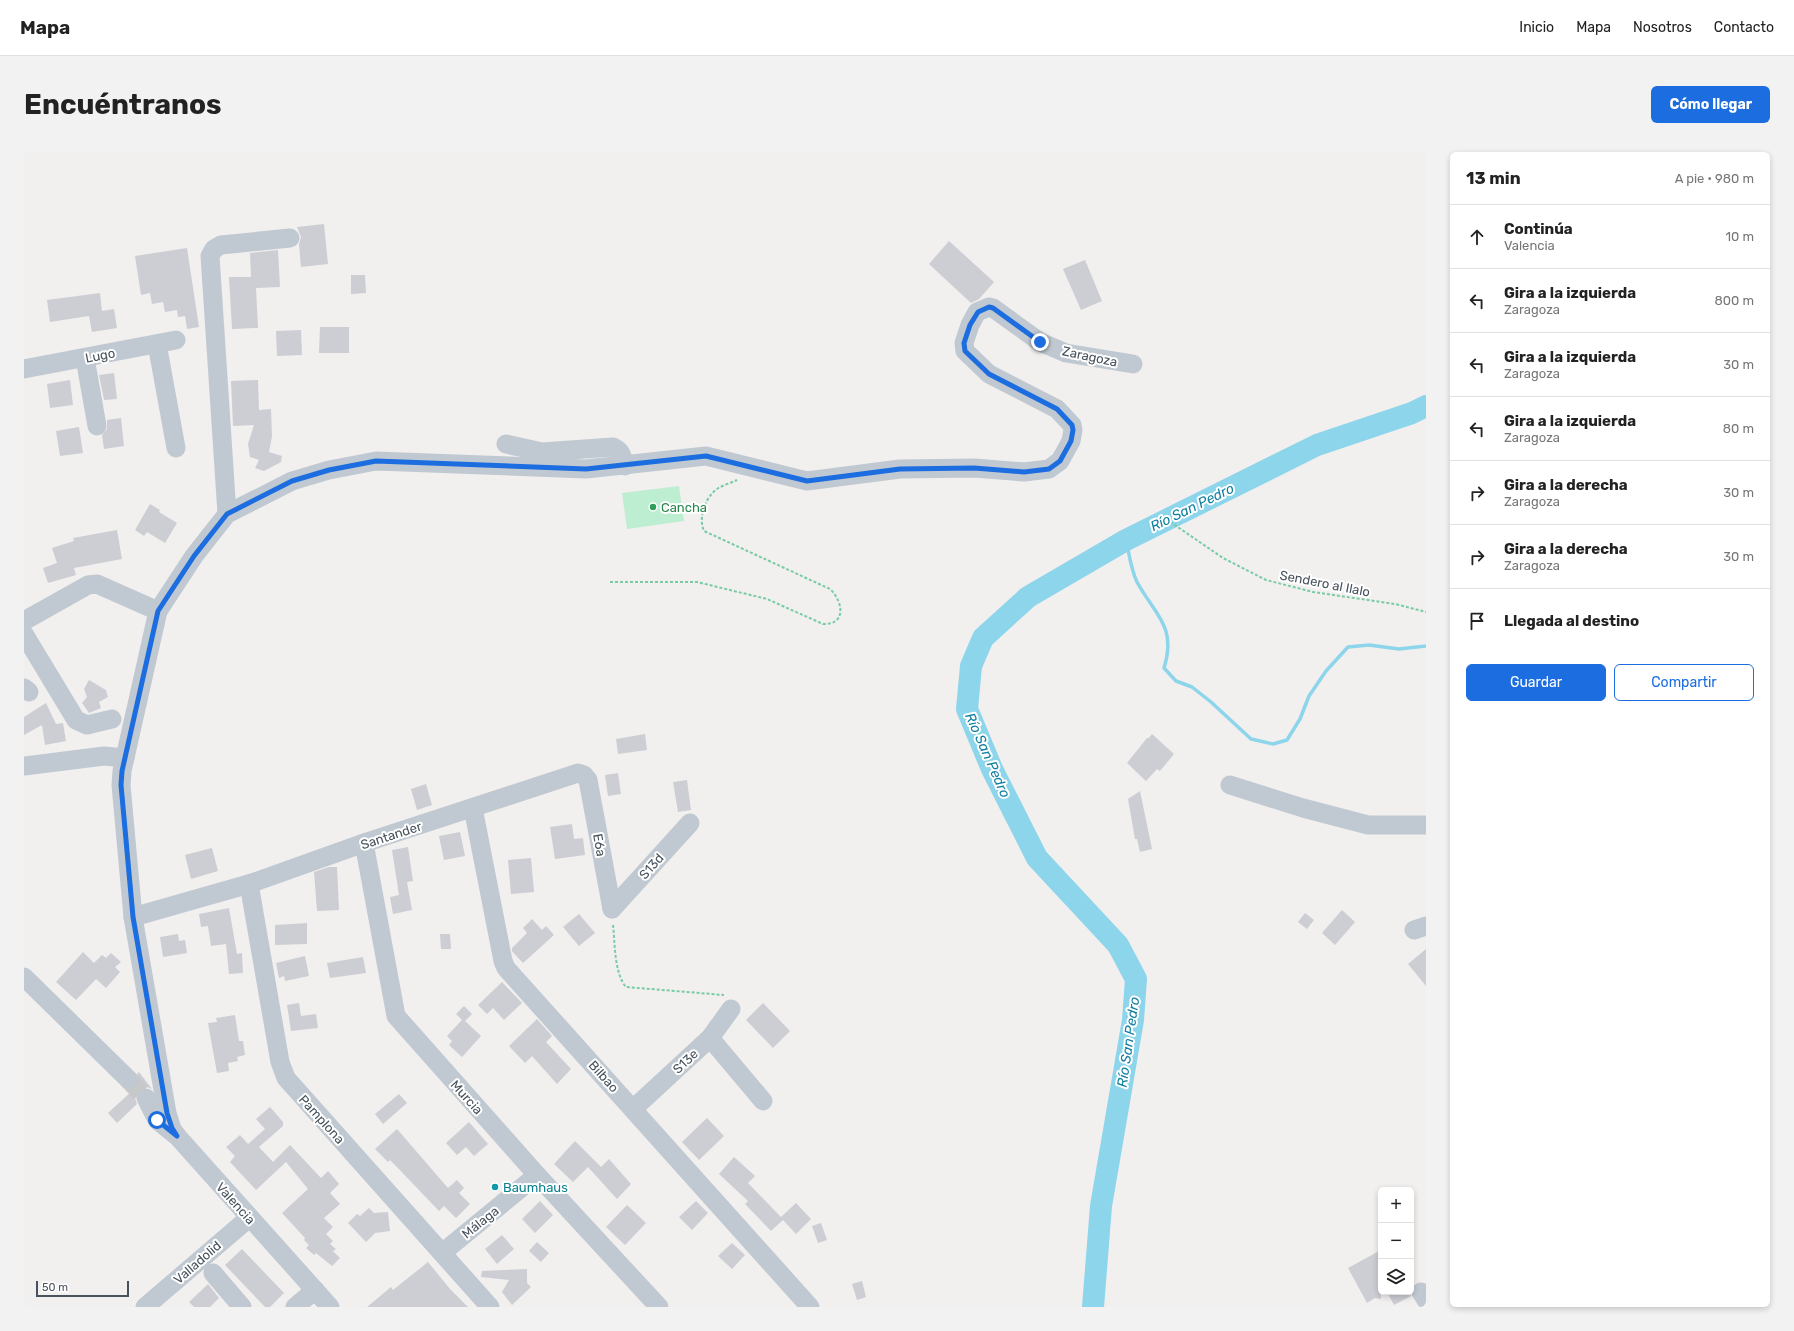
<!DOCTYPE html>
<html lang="es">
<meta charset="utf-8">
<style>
body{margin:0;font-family:Rubik,sans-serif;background:#f2f2f2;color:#222}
.controls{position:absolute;right:12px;bottom:12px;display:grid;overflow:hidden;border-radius:6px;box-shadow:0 2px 6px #0003}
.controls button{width:36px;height:36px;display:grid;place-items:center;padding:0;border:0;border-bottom:1px solid #e0e0e0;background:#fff;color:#222;font:20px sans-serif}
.scale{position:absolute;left:12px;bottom:10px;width:93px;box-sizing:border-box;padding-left:4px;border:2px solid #47525c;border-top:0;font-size:11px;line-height:14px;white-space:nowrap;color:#47525c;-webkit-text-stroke:3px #fff;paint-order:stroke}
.stop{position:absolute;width:12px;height:12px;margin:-9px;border:3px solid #1c6ddf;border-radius:50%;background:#fff}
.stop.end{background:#1c6ddf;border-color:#fff;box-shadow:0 1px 4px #0008}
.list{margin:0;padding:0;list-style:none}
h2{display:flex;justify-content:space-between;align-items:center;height:52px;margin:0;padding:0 16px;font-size:17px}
h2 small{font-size:13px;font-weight:400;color:#767676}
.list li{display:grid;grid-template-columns:26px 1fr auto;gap:12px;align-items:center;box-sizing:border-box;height:64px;padding:0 16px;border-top:1px solid #e0e0e0}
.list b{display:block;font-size:15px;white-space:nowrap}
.list p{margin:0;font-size:13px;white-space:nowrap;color:#767676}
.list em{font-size:13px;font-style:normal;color:#767676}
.actions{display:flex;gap:8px;padding:12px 16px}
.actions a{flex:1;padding:9px 0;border:1px solid #1c6ddf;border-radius:6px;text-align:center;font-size:14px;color:#1c6ddf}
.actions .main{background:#1c6ddf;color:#fff}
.icon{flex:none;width:22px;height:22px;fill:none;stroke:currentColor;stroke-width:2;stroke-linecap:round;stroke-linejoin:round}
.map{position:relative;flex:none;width:1402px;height:1155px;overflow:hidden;border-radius:6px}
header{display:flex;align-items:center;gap:24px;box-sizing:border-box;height:56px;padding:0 20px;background:#fff;border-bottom:1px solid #e0e0e0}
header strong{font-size:19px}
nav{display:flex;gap:22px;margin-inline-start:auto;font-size:14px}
.intro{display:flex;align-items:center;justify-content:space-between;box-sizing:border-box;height:96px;padding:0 24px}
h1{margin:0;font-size:28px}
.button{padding:10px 18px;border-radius:6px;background:#1c6ddf;color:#fff;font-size:14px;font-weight:700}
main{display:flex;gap:24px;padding:0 24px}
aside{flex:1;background:#fff;border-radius:6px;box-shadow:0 2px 6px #0003}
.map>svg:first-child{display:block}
.green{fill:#beeed2}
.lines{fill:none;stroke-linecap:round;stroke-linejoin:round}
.stream{stroke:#8cd5eb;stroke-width:3.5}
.river{stroke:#8cd5eb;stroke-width:22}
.building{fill:#ccced4}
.minor-tunnel{stroke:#c7c8ca;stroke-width:19;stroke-dasharray:19 10;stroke-linecap:butt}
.path{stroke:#77cca4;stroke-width:2;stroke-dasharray:3 2;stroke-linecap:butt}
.minor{stroke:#c0c9d1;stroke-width:19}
.route{stroke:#1c6ddf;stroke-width:5}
.leisure-dot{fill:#2e9e5b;stroke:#fff;stroke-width:1.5}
.culture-dot{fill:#0f9aa8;stroke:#fff;stroke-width:1.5}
.labels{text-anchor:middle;stroke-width:4;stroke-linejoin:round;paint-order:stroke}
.street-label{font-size:13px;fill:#47525c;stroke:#fff}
.leisure-label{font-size:13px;fill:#27864d;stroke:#fff;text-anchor:start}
.culture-label{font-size:13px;fill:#0d838f;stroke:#fff;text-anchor:start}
.water-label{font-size:14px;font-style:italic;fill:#0f7fa0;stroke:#fff}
</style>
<header>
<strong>Mapa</strong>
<nav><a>Inicio</a><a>Mapa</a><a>Nosotros</a><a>Contacto</a></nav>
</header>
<div class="intro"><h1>Encuéntranos</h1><a class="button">Cómo llegar</a></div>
<main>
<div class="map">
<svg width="1402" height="1155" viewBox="0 0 1402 1155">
<rect width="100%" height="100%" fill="#f2efef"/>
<polygon class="green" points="655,334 660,369 603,377 598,341"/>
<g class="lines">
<path class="stream" d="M1102,388C1105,401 1107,418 1113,430C1131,463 1153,474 1140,516L1152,529L1168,535L1187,550L1227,587L1249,592L1263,588L1276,567L1285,544L1302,519L1324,495L1345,493L1375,497L1402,494"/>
<polyline class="river" points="1069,1155 1077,1054 1109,868 1112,827 1094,793 1013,706 968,617 943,557 947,514 959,486 1004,445 1102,388 1293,293 1388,261 1402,254"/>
</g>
<g class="building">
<polygon points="300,72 304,112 277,115 275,92 277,85 273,75"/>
<polygon points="925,89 970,130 955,147 947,151 905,112"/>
<polygon points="163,96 175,175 163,177 161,164 154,165 153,158 141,160 139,150 128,152 126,141 117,143 111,104"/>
<polygon points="254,98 256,135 232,136 234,176 208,177 205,125 227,125 226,101"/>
<polygon points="1061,108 1078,149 1057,158 1039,117"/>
<polygon points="327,123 341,123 342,141 327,142"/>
<polygon points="76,141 78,159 90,157 93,176 68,180 65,164 26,170 23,148"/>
<polygon points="296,175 325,175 325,201 295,201"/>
<polygon points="277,178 278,203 253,204 252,179"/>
<polygon points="90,221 93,247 80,248 75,223"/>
<polygon points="46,228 49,253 26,256 23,232"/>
<polygon points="234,228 235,258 247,257 248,284 245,300 258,304 257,310 240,319 231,316 235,308 226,305 224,292 230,273 209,274 207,229"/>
<polygon points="97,266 100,294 80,297 78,283 83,277 83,268"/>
<polygon points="55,275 59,301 36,304 32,279"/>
<polygon points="126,352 136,358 135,360 153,371 141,391 123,380 120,384 111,378"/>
<polygon points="93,378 98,407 50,416 52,423 24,431 19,416 33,411 28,396 50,389 49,386"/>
<polygon points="65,528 82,538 84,545 75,550 77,556 65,561 58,551 63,545 60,537"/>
<polygon points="22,551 32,572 39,571 42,589 21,593 18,573 0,583 0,565"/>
<polygon points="621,582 623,598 594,602 592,587"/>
<polygon points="1128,582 1150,602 1136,619 1133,617 1122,629 1103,611 1123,586 1125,586"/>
<polygon points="594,621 597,642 584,644 581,623"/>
<polygon points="663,628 667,658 654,660 649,630"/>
<polygon points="402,632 408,653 393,658 387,637"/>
<polygon points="1116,639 1128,697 1116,700 1113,687 1111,687 1104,647"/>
<polygon points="548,672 550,687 559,686 561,703 531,707 526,675"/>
<polygon points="436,680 441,704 420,708 415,684"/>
<polygon points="384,695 389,729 383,730 388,758 369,762 366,745 375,743 368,698"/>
<polygon points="188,696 194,719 167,727 161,703"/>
<polygon points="507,706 510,740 487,742 484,708"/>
<polygon points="305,715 313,715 315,758 293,759 290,720"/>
<polygon points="205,756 213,802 218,801 219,821 205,822 202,792 187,794 184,774 177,775 175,762"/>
<polygon points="1318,758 1331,770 1311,793 1298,781"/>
<polygon points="1281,761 1290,768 1283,777 1274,770"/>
<polygon points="555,762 571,781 555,794 539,775"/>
<polygon points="508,767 518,778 522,774 530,783 499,811 488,799 488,796 503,781 499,776"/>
<polygon points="283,771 283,792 251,793 251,773"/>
<polygon points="154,782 155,789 161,788 163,801 139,805 136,785"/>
<polygon points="416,782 426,782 427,797 417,797"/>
<polygon points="1402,797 1402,834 1384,812"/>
<polygon points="59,800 70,811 78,803 82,806 87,801 97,810 91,815 96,820 82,836 72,827 52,848 32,830"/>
<polygon points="281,804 285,824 261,829 260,824 255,826 252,811"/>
<polygon points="339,805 342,821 306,826 303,811"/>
<polygon points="478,830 498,851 480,868 469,856 463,862 454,853"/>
<polygon points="275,851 277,864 292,862 294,876 267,879 263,853"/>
<polygon points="739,851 766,879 749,896 722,868"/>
<polygon points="440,854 448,862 441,869 457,884 438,905 425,893 428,889 423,884 438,868 432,862"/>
<polygon points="211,863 215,889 219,889 221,903 213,905 214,909 204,911 205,919 193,921 184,871 193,870 192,866"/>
<polygon points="513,867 528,884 522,890 547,917 533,932 508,904 501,911 485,894"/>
<polygon points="115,920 128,937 123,935 117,936 113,940 111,946 113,952 93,971 84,961 108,939 106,938 112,934 115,929 113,922"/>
<polygon points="375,942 383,951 359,972 351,962"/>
<polygon points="246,955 259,970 259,974 235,995 249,1010 266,993 297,1026 304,1019 315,1032 306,1041 316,1052 300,1066 309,1075 302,1082 309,1089 306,1092 312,1097 309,1099 316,1106 308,1114 292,1101 290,1103 282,1096 285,1093 280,1088 281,1086 258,1061 284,1037 262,1010 232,1038 206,1010 211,1004 202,995 216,983 224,992 241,977 232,967"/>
<polygon points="683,966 700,984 675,1008 658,990"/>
<polygon points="445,970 464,992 450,1004 442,995 433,1003 422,991"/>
<polygon points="373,977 424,1036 433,1028 440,1036 435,1041 446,1052 432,1066 420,1054 415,1059 372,1014 366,1008 364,1010 351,997"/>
<polygon points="551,989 577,1015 585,1007 607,1032 593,1047 564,1015 549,1030 530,1012"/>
<polygon points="710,1005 731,1024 724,1031 757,1065 772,1051 787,1067 772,1082 759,1068 747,1079 721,1052 724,1049 695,1022"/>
<polygon points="516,1049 529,1063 511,1081 498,1067"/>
<polygon points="672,1049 684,1061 668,1078 655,1065"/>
<polygon points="603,1053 622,1071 601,1093 582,1075"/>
<polygon points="345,1056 350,1061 364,1060 366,1079 351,1081 342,1090 324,1071 333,1062 336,1064"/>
<polygon points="797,1071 803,1088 794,1091 788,1074"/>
<polygon points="478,1083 490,1097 473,1112 461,1097"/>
<polygon points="513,1090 525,1101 517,1110 505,1099"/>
<polygon points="708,1091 721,1103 708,1117 694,1104"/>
<polygon points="218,1097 260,1141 246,1155 241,1155 201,1113"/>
<polygon points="1357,1098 1357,1147 1351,1146 1343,1151 1324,1116"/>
<polygon points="404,1110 426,1137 444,1155 343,1155 367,1135 369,1138"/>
<polygon points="503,1117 503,1131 507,1135 488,1153 478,1140 485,1128 457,1125 458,1119"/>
<polygon points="838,1129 842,1145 833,1148 828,1132"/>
<polygon points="184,1132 195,1146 186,1155 170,1155 165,1150"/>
<polygon points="1363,1140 1386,1140 1387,1144 1370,1153"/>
</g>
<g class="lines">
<polyline class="minor-tunnel" points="104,927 122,946"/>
<g class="path">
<polyline points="1142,367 1199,406 1242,428 1289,440 1371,452 1402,460"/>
<path d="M586,430H673L743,447L799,472C823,473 819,449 806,437L680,379C674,367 681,345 693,337C699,333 707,331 713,328"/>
<path d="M589,773C591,790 590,821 602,835L700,843"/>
</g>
<g class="minor">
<polyline points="133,192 152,296"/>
<polyline points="61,206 73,274"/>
<polyline points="0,217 152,188"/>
<path d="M482,292L518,300L589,295C598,299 598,304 601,314"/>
<polyline points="203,362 186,104 190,97 197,93 266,86"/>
<polyline points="0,469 64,433 73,432 134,459"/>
<polyline points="0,482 52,568 63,573 88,567"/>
<polyline points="0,536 5,540"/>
<polyline points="0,614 80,604 101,606"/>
<polyline points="1206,633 1279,656 1344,673 1402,673"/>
<polyline points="449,656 479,809 482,816 786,1155"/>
<polyline points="340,691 372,864 513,1023 635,1155"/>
<polyline points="225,732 256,910 262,926 466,1155"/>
<polyline points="588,757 666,671"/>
<polyline points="109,765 225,732 340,691 554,621 560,623 564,628 588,757"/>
<polyline points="1390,778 1402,774"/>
<polyline points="0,825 104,927"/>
<polyline points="686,886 739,949"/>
<polyline points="122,946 133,968 153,984 306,1155"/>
<polyline points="609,957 686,886 707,857"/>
<polyline points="153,984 148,977 143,961 109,765 97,633 98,619 134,459 170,404 203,362 268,329 305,318 352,309 562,317 682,304 783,329 876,317 950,316 1000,320 1025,317 1036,309 1047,289 1049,278 1048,273 1033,257 965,222 941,199 940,191 946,173 953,160 965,155 969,156 1016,190 1042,201 1109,212"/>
<polyline points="418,1101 513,1023"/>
<polyline points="189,1121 218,1155"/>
<polyline points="1397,1140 1402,1148"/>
<polyline points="121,1155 225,1066"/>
<polyline points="271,1155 291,1138"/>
</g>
</g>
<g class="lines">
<polyline class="route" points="133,968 153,984 148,976 143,961 109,765 97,633 98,619 134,459 170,404 203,362 268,329 305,318 352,309 562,317 682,304 783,329 876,317 950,316 1000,320 1025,317 1036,309 1047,289 1049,278 1048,273 1033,257 965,222 941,199 940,191 946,173 954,160 965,155 969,156 1016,190"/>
</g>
<circle class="leisure-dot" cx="629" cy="355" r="4"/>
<circle class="culture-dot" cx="471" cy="1035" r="4"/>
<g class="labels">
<g class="street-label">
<text transform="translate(76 203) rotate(-11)" y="5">Lugo</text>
<text transform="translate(1066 204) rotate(12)" y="5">Zaragoza</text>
<text transform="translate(1301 431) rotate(11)" y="5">Sendero al Ilalo</text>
<text transform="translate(367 683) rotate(-18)" y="5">Santander</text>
<text transform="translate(576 693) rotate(80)" y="5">E6a</text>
<text transform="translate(627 714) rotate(-48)" y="5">S13d</text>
<text transform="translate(661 909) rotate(-43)" y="5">S13e</text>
<text transform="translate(580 924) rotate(48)" y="5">Bilbao</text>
<text transform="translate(443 945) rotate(48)" y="5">Murcia</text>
<text transform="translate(298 967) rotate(48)" y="5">Pamplona</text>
<text transform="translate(212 1051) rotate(48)" y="5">Valencia</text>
<text transform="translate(456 1070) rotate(-39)" y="5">Málaga</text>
<text transform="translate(173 1110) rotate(-41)" y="5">Valladolid</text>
</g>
<g class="leisure-label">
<text x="637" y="360">Cancha</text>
</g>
<g class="culture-label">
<text x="479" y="1040">Baumhaus</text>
</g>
<g class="water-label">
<text transform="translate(1168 355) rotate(-26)" y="5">Río San Pedro</text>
<text transform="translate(964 603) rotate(66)" y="5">Río San Pedro</text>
<text transform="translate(1104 890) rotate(-82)" y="5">Río San Pedro</text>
</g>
</g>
</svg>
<div class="controls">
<button>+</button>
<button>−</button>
<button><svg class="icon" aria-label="layers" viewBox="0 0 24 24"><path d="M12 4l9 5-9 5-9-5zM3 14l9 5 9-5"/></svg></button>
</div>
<div class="scale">50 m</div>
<div class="stop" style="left:133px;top:968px"></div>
<div class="stop end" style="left:1016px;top:190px"></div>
</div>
<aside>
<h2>13 min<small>A pie · 980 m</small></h2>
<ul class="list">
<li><svg class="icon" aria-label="ahead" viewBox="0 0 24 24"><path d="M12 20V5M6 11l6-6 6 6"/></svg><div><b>Continúa</b><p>Valencia</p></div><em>10 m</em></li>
<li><svg class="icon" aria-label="left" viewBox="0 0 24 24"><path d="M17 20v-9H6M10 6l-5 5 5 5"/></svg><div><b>Gira a la izquierda</b><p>Zaragoza</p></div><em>800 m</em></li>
<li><svg class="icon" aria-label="left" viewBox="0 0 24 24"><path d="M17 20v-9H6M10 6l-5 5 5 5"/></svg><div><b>Gira a la izquierda</b><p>Zaragoza</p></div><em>30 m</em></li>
<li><svg class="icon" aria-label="left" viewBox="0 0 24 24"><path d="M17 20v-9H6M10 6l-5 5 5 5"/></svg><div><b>Gira a la izquierda</b><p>Zaragoza</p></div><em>80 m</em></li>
<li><svg class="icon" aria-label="right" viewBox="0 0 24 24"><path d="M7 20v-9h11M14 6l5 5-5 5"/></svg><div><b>Gira a la derecha</b><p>Zaragoza</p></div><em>30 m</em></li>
<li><svg class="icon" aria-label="right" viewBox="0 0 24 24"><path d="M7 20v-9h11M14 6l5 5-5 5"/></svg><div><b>Gira a la derecha</b><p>Zaragoza</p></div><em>30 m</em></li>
<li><svg class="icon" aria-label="arrive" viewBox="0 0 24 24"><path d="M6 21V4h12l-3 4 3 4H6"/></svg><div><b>Llegada al destino</b></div></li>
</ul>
<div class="actions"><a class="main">Guardar</a><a>Compartir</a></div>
</aside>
</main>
